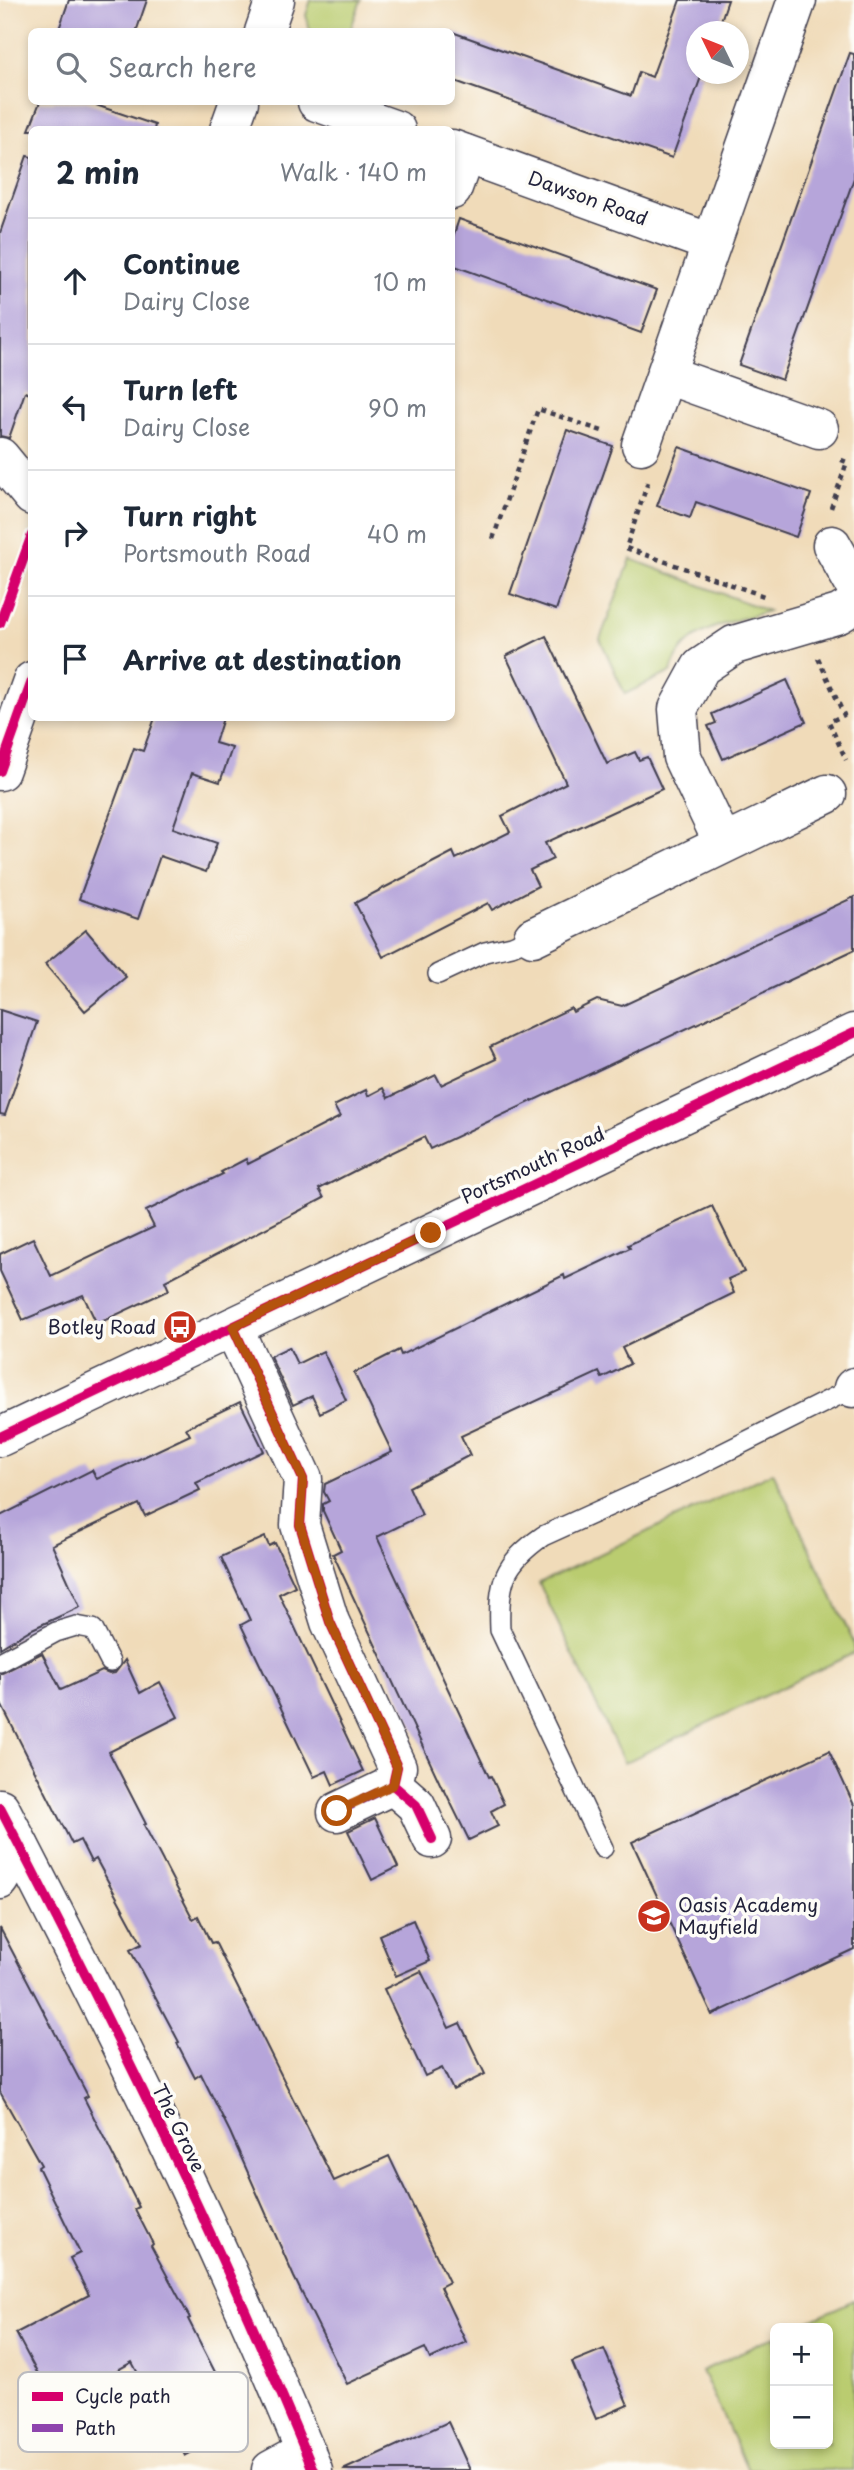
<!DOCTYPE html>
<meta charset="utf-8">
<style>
body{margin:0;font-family:"Playpen Sans",sans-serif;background:#f2f2f3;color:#1f2937}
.controls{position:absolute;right:21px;bottom:21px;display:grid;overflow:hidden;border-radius:10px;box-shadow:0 4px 10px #0003}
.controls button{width:63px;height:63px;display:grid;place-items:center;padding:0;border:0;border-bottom:2px solid #e0e1e3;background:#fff;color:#1f2937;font:35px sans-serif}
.compass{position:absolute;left:686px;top:21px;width:63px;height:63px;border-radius:50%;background:#fff;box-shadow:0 4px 10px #0003;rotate:313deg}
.stop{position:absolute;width:21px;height:21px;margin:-16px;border:5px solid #b45309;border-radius:50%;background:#fff}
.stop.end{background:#b45309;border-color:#fff;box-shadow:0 2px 7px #0008}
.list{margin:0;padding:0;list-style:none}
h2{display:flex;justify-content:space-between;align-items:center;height:91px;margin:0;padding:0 28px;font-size:30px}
h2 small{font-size:23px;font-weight:400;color:#747a83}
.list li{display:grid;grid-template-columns:46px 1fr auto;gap:21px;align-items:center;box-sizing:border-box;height:126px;padding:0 28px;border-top:2px solid #e0e1e3}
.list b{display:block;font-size:26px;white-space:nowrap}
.list p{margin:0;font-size:23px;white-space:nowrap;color:#747a83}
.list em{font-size:23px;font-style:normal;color:#747a83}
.icon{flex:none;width:38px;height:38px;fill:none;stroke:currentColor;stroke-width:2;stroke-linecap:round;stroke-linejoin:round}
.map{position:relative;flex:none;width:854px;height:2470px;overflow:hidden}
.search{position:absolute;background:#fff;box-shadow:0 4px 10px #0003;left:28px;top:28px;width:427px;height:77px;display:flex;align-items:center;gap:18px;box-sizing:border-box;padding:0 24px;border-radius:10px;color:#747a83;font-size:26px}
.panel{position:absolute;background:#fff;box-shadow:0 4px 10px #0003;left:28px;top:126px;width:427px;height:595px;border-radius:10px}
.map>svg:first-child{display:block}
.green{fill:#bacc6f;stroke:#6e7755;stroke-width:2}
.building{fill:#b6a5da}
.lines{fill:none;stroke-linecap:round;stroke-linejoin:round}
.lane-casing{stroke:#413e4e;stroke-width:22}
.street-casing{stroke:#413e4e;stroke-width:41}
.secondary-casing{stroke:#413e4e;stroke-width:41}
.primary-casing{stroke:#413e4e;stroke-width:41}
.path{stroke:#413e4e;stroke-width:4.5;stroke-dasharray:5 5;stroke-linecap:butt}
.lane{stroke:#fff;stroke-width:19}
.street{stroke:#fff;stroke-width:38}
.secondary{stroke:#fff;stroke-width:38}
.primary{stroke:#fff;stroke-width:38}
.quiet{stroke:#8e44ad;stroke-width:9;stroke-dasharray:18 9;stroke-linecap:butt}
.cycleway-casing{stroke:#fdfcf7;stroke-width:15}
.cycleway{stroke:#d6006c;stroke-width:10}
.route{stroke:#b45309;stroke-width:9}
.labels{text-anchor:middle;stroke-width:7;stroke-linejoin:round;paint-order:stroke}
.street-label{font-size:19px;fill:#22223b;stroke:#fdfcf7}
.poi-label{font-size:19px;fill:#22223b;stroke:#fdfcf7;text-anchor:end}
.key{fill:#fdfcf7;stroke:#bbbbbf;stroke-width:2}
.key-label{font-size:19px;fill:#22223b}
</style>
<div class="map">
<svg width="854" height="2470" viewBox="0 0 854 2470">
<rect width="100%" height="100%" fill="#fdfcf7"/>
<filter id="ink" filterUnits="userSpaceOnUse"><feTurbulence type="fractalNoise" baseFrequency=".0143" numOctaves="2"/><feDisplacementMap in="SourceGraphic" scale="14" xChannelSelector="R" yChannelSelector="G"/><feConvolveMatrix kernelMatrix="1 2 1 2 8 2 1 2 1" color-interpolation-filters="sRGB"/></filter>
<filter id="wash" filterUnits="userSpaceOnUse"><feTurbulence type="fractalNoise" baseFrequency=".00686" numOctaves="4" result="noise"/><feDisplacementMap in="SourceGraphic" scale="28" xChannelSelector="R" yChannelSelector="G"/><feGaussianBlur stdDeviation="1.57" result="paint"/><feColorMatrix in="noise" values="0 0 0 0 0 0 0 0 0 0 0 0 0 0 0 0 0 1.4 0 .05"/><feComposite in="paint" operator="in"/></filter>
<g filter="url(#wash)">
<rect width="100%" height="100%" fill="#f0dbb9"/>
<g class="green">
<polygon points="311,0 361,0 350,31 310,31 306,15"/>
<path d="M631,559L768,611C730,623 682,628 671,672L625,694L600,639Z"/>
<polygon points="773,1472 854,1643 854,1653 624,1763 539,1583"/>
<polygon points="854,2300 854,2470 748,2470 702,2371 775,2336 775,2444 828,2444 828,2328 793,2328"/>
</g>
<g id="blocks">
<g class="building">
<polygon points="69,0 147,0 136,32 58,32"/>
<polygon points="680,0 728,0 717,32 696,32 696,74 702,74 672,158 452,80 452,32 631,96 639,72 652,77"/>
<polygon points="850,53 854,54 854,178 782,380 739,365"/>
<polygon points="40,102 87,102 155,125 154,130 29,130"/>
<polygon points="27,156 32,157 32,395 25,392 9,438 0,436 0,233"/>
<polygon points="459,219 657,290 641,333 452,265 452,240"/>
<polygon points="567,430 613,446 556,610 510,594"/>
<polygon points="679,447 811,494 796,537 696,502 690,518 657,506"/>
<polygon points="546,636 607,764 635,752 639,760 647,757 662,789 545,843 553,859 530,870 538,886 492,910 488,903 383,957 355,903 453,852 456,859 510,832 502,816 566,783 506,656"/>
<polygon points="787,680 806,722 723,759 708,726 716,723 712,714"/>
<polygon points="155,718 223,718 215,743 232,748 220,782 192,773 173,828 217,843 206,872 160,856 138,919 79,899 134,748 143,751"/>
<polygon points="854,897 854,950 430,1149 424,1137 364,1166 319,1189 324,1198 165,1281 169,1290 97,1324 83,1295 23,1320 0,1271 0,1254 33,1238 51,1276 154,1227 146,1211 223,1174 221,1172 246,1159 248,1164 340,1117 334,1106 366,1090 368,1096 383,1088 388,1098 436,1075 441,1085 496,1059 490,1047 571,1008 573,1012 597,1000 622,1006"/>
<polygon points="86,930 126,977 85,1011 45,964"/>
<polygon points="0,1010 37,1022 5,1115 0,1114"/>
<polygon points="712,1206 744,1272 728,1279 734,1293 622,1348 630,1364 602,1378 599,1372 461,1436 470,1455 409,1487 422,1515 377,1537 489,1777 491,1776 504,1804 491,1811 498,1826 469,1840 444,1789 443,1790 333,1554 341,1550 323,1511 323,1504 329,1501 324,1492 325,1484 392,1452 354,1373 399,1350 401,1355 564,1275 565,1279 630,1248 628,1245"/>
<polygon points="289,1347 297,1364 323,1351 346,1400 320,1413 312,1396 293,1405 270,1356"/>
<polygon points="240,1402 264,1451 196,1483 200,1490 145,1516 139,1504 52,1545 80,1607 30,1630 0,1648 0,1516 92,1470 97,1479 190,1435 186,1428"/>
<polygon points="265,1537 269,1546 275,1543 295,1586 279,1594 363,1771 333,1785 327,1771 314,1777 241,1625 250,1620 221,1557"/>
<polygon points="42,1653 61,1690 102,1671 109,1674 115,1673 125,1660 140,1693 160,1682 178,1717 109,1752 146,1824 144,1825 193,1919 198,1916 211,1943 215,1942 334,2181 389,2156 449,2282 440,2287 466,2342 430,2359 425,2348 347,2384 294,2277 230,2132 201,2074 195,2078 177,2043 179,2042 130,1950 142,1944 96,1859 91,1862 80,1840 72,1844 0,1702 0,1674"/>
<polygon points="829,1751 854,1805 854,1949 712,2015 632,1842"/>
<polygon points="375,1818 398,1867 372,1880 348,1831"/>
<polygon points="413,1920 430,1961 396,1976 379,1935"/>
<polygon points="0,1928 88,2096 84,2098 139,2207 135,2209 153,2244 151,2246 190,2318 188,2319 242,2425 185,2456 177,2440 174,2442 132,2362 54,2405 16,2333 89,2295 70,2258 80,2253 38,2167 41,2165 0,2092"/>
<polygon points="421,1971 449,2028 460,2023 485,2074 453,2090 442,2068 425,2076 384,1989"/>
<polygon points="604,2349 628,2405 596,2419 572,2362"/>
<polygon points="448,2422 470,2470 343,2470"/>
</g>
</g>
</g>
<g filter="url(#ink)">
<use href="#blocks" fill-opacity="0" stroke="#413e4e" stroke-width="2"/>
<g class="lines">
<g class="lane-casing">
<g id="lane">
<polyline points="438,974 485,952 512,946 533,937"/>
<polyline points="0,1662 56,1632 76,1626 93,1629 110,1662"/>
<path d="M603,1848L500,1630C498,1582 503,1564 543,1536L693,1468L853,1388"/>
</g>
</g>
<g class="street-casing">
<g id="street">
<polyline points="317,102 396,130"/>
<polyline points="452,149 711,243"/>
<polyline points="452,190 465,154"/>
<polyline points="667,375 819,429"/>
<polyline points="641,445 797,0"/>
<polyline points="0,457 32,496"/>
<polyline points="832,545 854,584"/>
<polyline points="723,843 682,757 678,709 701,667 734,645 839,614 854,605"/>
<polyline points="533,937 827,794"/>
<polyline points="233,1327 303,1479 300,1525 330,1622 397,1767 393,1785 416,1805 432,1839"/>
<polyline points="853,1388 854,1387"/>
<path d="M0,1808C113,2025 221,2244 313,2470"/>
<polyline points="337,1812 393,1785"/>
<polyline points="0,1880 20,1847"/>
<polyline points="271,2470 306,2451"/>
</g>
</g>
<g class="secondary-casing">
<g id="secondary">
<polyline points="264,32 275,0"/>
<polyline points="229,130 239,102"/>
<polyline points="0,771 32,681"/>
</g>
</g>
<g class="primary-casing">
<polyline id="primary" points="0,1437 854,1033"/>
</g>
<g class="path">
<polyline points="648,482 626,548 764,596"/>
<polyline points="831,508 847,462 839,459"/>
<polyline points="493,539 538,409 605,432"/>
<polyline points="818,658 844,715 829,722 846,760"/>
</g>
<use href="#lane" class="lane"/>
<use href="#street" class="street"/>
<use href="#secondary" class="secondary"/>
<use href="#primary" class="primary"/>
<polyline class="quiet" points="337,1812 393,1785"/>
<g class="cycleway-casing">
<g id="cycleway">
<polyline points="0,623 32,535"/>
<polyline points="0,771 32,681"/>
<polyline points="233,1327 303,1479 300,1525 330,1622 397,1767 393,1785 416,1805 432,1839"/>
<polyline points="0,1437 854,1033"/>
<path d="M0,1808C113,2025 221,2244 313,2470"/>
</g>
</g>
<use href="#cycleway" class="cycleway"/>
</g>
</g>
<g class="lines" filter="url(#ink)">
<polyline class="route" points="337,1811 393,1785 397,1767 330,1622 300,1525 303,1479 233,1327 431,1233"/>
</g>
<defs>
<g id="bus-disc" transform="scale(1.75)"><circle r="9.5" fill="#c8321e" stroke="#fdfcf7"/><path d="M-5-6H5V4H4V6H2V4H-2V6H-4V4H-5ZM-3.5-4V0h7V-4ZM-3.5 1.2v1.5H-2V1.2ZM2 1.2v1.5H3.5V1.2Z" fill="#fff"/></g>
<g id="school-disc" transform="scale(1.75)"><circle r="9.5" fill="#c8321e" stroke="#fdfcf7"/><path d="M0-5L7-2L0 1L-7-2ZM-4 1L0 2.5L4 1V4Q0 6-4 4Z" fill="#fff"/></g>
</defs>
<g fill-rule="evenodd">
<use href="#bus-disc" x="180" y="1327"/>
<use href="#school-disc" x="654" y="1916"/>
</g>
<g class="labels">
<g class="street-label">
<text transform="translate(588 198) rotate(20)" y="7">Dawson Road</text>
<text transform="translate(533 1165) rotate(-25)" y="7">Portsmouth Road</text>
<text transform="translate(179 2128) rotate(64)" y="7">The Grove</text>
</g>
<g class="poi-label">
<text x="156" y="1334">Botley Road</text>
<text x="678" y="1912" text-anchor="start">Oasis Academy<tspan x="678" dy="22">Mayfield</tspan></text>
</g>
</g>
<rect x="18" y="2372" width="230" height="80" rx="10" class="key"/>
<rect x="32" y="2392" width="31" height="9" fill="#d6006c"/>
<rect x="32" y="2424" width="31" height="8" fill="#8e44ad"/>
<g class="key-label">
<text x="75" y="2403">Cycle path</text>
<text x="75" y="2435">Path</text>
</g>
</svg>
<div class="controls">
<button>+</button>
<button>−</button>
</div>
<svg class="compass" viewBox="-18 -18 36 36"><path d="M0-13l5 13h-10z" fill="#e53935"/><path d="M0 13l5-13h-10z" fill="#747a83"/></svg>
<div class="stop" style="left:337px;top:1811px"></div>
<div class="stop end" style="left:431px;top:1233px"></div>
<div class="search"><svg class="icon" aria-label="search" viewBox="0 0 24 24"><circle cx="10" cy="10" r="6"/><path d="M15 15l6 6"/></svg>Search here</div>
<section class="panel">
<h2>2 min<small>Walk · 140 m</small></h2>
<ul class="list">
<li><svg class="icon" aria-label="ahead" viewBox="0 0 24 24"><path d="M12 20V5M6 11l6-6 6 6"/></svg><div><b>Continue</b><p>Dairy Close</p></div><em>10 m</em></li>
<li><svg class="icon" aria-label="left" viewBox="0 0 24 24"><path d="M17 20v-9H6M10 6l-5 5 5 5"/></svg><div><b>Turn left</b><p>Dairy Close</p></div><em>90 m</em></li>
<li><svg class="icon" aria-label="right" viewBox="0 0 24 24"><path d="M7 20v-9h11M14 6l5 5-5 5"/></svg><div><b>Turn right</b><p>Portsmouth Road</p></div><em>40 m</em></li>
<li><svg class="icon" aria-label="arrive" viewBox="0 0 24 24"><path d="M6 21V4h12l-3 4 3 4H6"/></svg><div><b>Arrive at destination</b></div></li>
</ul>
</section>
</div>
